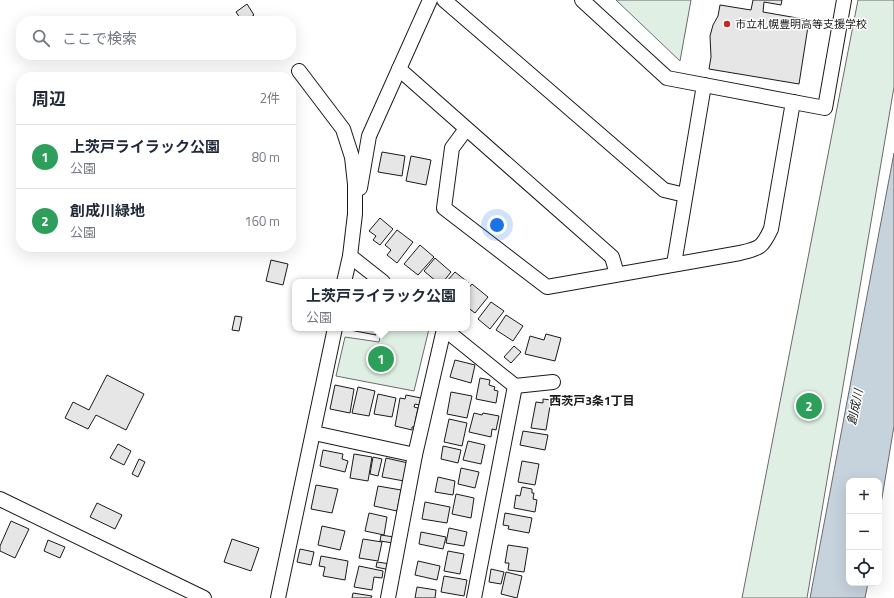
<!DOCTYPE html>
<html lang="ja">
<meta charset="utf-8">
<style>
body{margin:0;font-family:"Titillium Web","Noto Sans JP",sans-serif;background:#f6f6f7;color:#1f2937}
.controls{position:absolute;right:12px;bottom:12px;display:grid;overflow:hidden;border-radius:8px;box-shadow:0 4px 16px #0002}
.controls button{width:36px;height:36px;display:grid;place-items:center;padding:0;border:0;border-bottom:1px solid #e0e1e3;background:#fff;color:#1f2937;font:20px sans-serif}
.you{position:absolute;left:497px;top:225px;width:14px;height:14px;margin:-10px;border:3px solid #fff;border-radius:50%;background:#1a73e8;box-shadow:0 0 0 6px #1a73e833}
.badge{display:grid;place-items:center;width:26px;height:26px;border-radius:50%;background:#db2777;color:#fff;font-size:13px;font-weight:700}
.pin{position:absolute;translate:-50% -50%;border:2px solid #fff;box-shadow:0 1px 4px #0006}
.popup{position:absolute;left:292px;top:279px;width:178px;height:52px;box-sizing:border-box;display:grid;place-content:center;border-radius:8px;background:#fff;filter:drop-shadow(0 1px 3px #0005);font-size:13px;white-space:nowrap;color:#747a83}
.popup b{font-size:15px;color:#1f2937}
.popup::after{content:'';position:absolute;left:50%;top:100%;margin-left:-8px;border:8px solid transparent;border-top-color:#fff}
.list{margin:0;padding:0;list-style:none}
h2{display:flex;justify-content:space-between;align-items:center;height:52px;margin:0;padding:0 16px;font-size:17px}
h2 small{font-size:13px;font-weight:400;color:#747a83}
.list li{display:grid;grid-template-columns:26px 1fr auto;gap:12px;align-items:center;box-sizing:border-box;height:64px;padding:0 16px;border-top:1px solid #e0e1e3}
.list b{display:block;font-size:15px;white-space:nowrap}
.list p{margin:0;font-size:13px;white-space:nowrap;color:#747a83}
.list em{font-size:13px;font-style:normal;color:#747a83}
.icon{flex:none;width:22px;height:22px;fill:none;stroke:currentColor;stroke-width:2;stroke-linecap:round;stroke-linejoin:round}
.map{position:relative;flex:none;width:894px;height:598px;overflow:hidden}
.search{position:absolute;background:#fff;box-shadow:0 4px 16px #0002;left:16px;top:16px;width:280px;height:44px;display:flex;align-items:center;gap:10px;box-sizing:border-box;padding:0 14px;border-radius:16px;color:#747a83;font-size:15px}
.panel{position:absolute;background:#fff;box-shadow:0 4px 16px #0002;left:16px;top:72px;width:280px;height:180px;border-radius:16px}
.map>svg:first-child{display:block}
.green{fill:#e0efe3;stroke:#6a6a6a}
.water{fill:#c6d2dc;stroke:#6a6a6a}
.building{fill:#e6e6e6;stroke:#1a1a1a}
.lines{fill:none;stroke-linecap:round;stroke-linejoin:round}
.street-casing{stroke:#1a1a1a;stroke-width:16}
.street{stroke:#fff;stroke-width:14}
.poi-dot{fill:#c62828;stroke:#fff;stroke-width:1.5}
.labels{text-anchor:middle;stroke-width:3;stroke-linejoin:round;paint-order:stroke}
.poi-label{font-size:11px;fill:#1a1a1a;stroke:#fff;text-anchor:start}
.neighbourhood-label{font-size:12px;font-weight:bold;fill:#1a1a1a;stroke:#fff}
.water-label{font-size:12px;font-style:italic;fill:#1a1a1a;stroke:#fff}
</style>
<div class="map">
<svg width="894" height="598" viewBox="0 0 894 598">
<rect width="100%" height="100%" fill="#fff"/>
<g class="green">
<polygon points="616,0 691,0 680,61"/>
<polygon points="858,0 894,0 894,87 807,598 742,598"/>
<polygon points="382,328 429,329 414,391 336,376 345,337 379,342"/>
</g>
<polygon class="water" points="894,153 894,426 879,516 879,481 849,481 849,583 868,583 865,598 810,598"/>
<g class="building">
<polygon points="753,0 782,0 781,5 764,2 763,12 809,20 799,84 709,69 711,57 710,36 713,25 718,16 720,5 751,10"/>
<polygon points="247,4 254,15 245,21 242,21 236,12"/>
<polygon points="382,152 405,156 402,176 378,172"/>
<polygon points="411,156 431,160 426,185 406,181"/>
<polygon points="380,218 393,229 380,245 373,240 376,236 369,231"/>
<polygon points="397,230 413,242 397,263 387,255 391,250 385,245"/>
<polygon points="420,245 434,257 418,275 404,264"/>
<polygon points="435,258 451,272 443,282 437,282 424,271"/>
<polygon points="271,260 288,264 283,285 266,281"/>
<polygon points="455,272 469,283 467,285 467,282 446,282"/>
<polygon points="472,284 488,297 475,313 467,307 467,290"/>
<polygon points="491,302 504,311 490,329 478,319"/>
<polygon points="506,315 523,326 513,341 496,330"/>
<polygon points="235,316 242,317 239,331 232,330"/>
<polygon points="350,328 377,328 376,335 350,330"/>
<polygon points="546,334 561,338 555,361 525,354 530,336 544,340"/>
<polygon points="514,346 521,352 511,363 504,357"/>
<polygon points="455,360 475,365 471,383 450,377"/>
<polygon points="107,375 144,394 126,430 96,415 88,429 65,418 73,402 89,410"/>
<polygon points="480,378 490,380 489,385 495,387 494,390 498,391 496,403 476,399"/>
<polygon points="335,385 354,389 350,413 330,409"/>
<polygon points="358,387 375,391 369,416 352,413"/>
<polygon points="451,392 472,396 467,418 447,414"/>
<polygon points="378,394 396,398 392,417 374,414"/>
<polygon points="406,395 421,398 419,405 415,404 414,407 418,408 414,427 412,427 412,430 395,426 400,398 405,399"/>
<polygon points="543,399 551,400 546,430 531,428 536,402 543,403"/>
<polygon points="474,413 482,415 483,413 499,416 496,430 492,429 491,437 469,432"/>
<polygon points="449,419 467,423 462,446 444,442"/>
<polygon points="523,431 548,435 545,450 520,445"/>
<polygon points="468,441 485,445 481,464 463,460"/>
<polygon points="118,444 131,451 124,465 110,458"/>
<polygon points="443,446 461,450 458,463 441,459"/>
<polygon points="323,450 343,454 342,459 348,461 345,472 320,466"/>
<polygon points="354,454 372,457 368,481 350,478"/>
<polygon points="373,457 382,459 378,476 370,474"/>
<polygon points="386,458 408,463 404,481 382,477"/>
<polygon points="139,459 145,462 138,477 132,474"/>
<polygon points="522,461 539,464 535,485 518,482"/>
<polygon points="461,468 479,472 475,488 458,484"/>
<polygon points="438,477 455,481 453,495 435,492"/>
<polygon points="316,485 338,489 332,513 311,509"/>
<polygon points="378,486 401,490 397,511 374,506"/>
<polygon points="522,487 532,489 532,493 534,493 533,499 537,500 535,512 514,508 516,495 520,496"/>
<polygon points="456,494 474,498 471,518 452,514"/>
<polygon points="425,502 450,507 447,523 422,519"/>
<polygon points="97,503 122,515 115,529 90,517"/>
<polygon points="369,513 387,517 384,535 365,531"/>
<polygon points="505,513 532,518 529,533 508,529 509,526 503,525"/>
<polygon points="11,521 29,529 15,558 0,551 0,546"/>
<polygon points="322,526 345,531 340,550 318,545"/>
<polygon points="449,528 467,532 464,546 446,543"/>
<polygon points="421,532 446,537 443,549 419,544"/>
<polygon points="381,535 394,537 393,543 380,541"/>
<polygon points="232,539 259,548 251,571 224,562"/>
<polygon points="363,539 382,542 378,561 359,558"/>
<polygon points="48,540 65,547 60,558 44,551"/>
<polygon points="508,545 528,548 524,572 508,570 509,563 505,563"/>
<polygon points="300,549 314,552 311,565 297,562"/>
<polygon points="448,551 464,554 460,574 444,571"/>
<polygon points="321,556 348,561 345,580 323,576 325,567 319,566"/>
<polygon points="418,561 440,566 437,580 415,575"/>
<polygon points="377,562 391,564 390,570 376,567"/>
<polygon points="359,566 383,571 382,578 374,577 372,590 354,587"/>
<polygon points="491,569 504,572 501,584 489,582"/>
<polygon points="506,572 522,576 517,598 501,594"/>
<polygon points="444,576 467,580 464,596 441,592"/>
<polygon points="417,587 436,590 435,598 415,598"/>
<polygon points="353,593 372,596 371,598 352,598"/>
</g>
<g class="lines">
<g class="street-casing">
<g id="street">
<polyline points="444,0 664,190 685,195"/>
<polyline points="582,0 667,78 825,108 844,0"/>
<polyline points="399,69 612,257 617,274"/>
<polyline points="299,71 343,129 352,157 355,184 355,214 350,256 344,282"/>
<path d="M466,129L452,148L444,208L547,287L740,253C760,248 762,248 771,229L793,102"/>
<polyline points="360,188 369,136 430,0"/>
<polyline points="350,256 383,282"/>
<polyline points="674,264 704,85"/>
<polyline points="443,328 515,386 474,598"/>
<polyline points="515,386 553,382"/>
<polyline points="314,433 415,455"/>
<polyline points="0,499 204,598"/>
<polyline points="278,598 335,328"/>
<polyline points="388,598 415,455 444,329"/>
</g>
</g>
<use href="#street" class="street"/>
</g>
<circle class="poi-dot" cx="727" cy="24" r="4"/>
<g class="labels">
<g class="poi-label">
<text x="735" y="28">市立札幌豊明高等支援学校</text>
</g>
<g class="neighbourhood-label">
<text x="592" y="405">西茨戸3条1丁目</text>
</g>
<g class="water-label">
<text transform="translate(855 407) rotate(-78)" y="4">創成川</text>
</g>
</g>
</svg>
<div class="controls">
<button>+</button>
<button>−</button>
<button><svg class="icon" aria-label="locate" viewBox="0 0 24 24"><circle cx="12" cy="12" r="6"/><path d="M12 2v4M12 18v4M2 12h4M18 12h4"/></svg></button>
</div>
<div class="you"></div>
<div class="pin badge" style="left:381px;top:359px;background:#2e9e5b">1</div>
<div class="popup"><b>上茨戸ライラック公園</b>公園</div>
<div class="pin badge" style="left:809px;top:406px;background:#2e9e5b">2</div>
<div class="search"><svg class="icon" aria-label="search" viewBox="0 0 24 24"><circle cx="10" cy="10" r="6"/><path d="M15 15l6 6"/></svg>ここで検索</div>
<section class="panel">
<h2>周辺<small>2件</small></h2>
<ul class="list">
<li><span class="badge" style="background:#2e9e5b">1</span><div><b>上茨戸ライラック公園</b><p>公園</p></div><em>80 m</em></li>
<li><span class="badge" style="background:#2e9e5b">2</span><div><b>創成川緑地</b><p>公園</p></div><em>160 m</em></li>
</ul>
</section>
</div>
